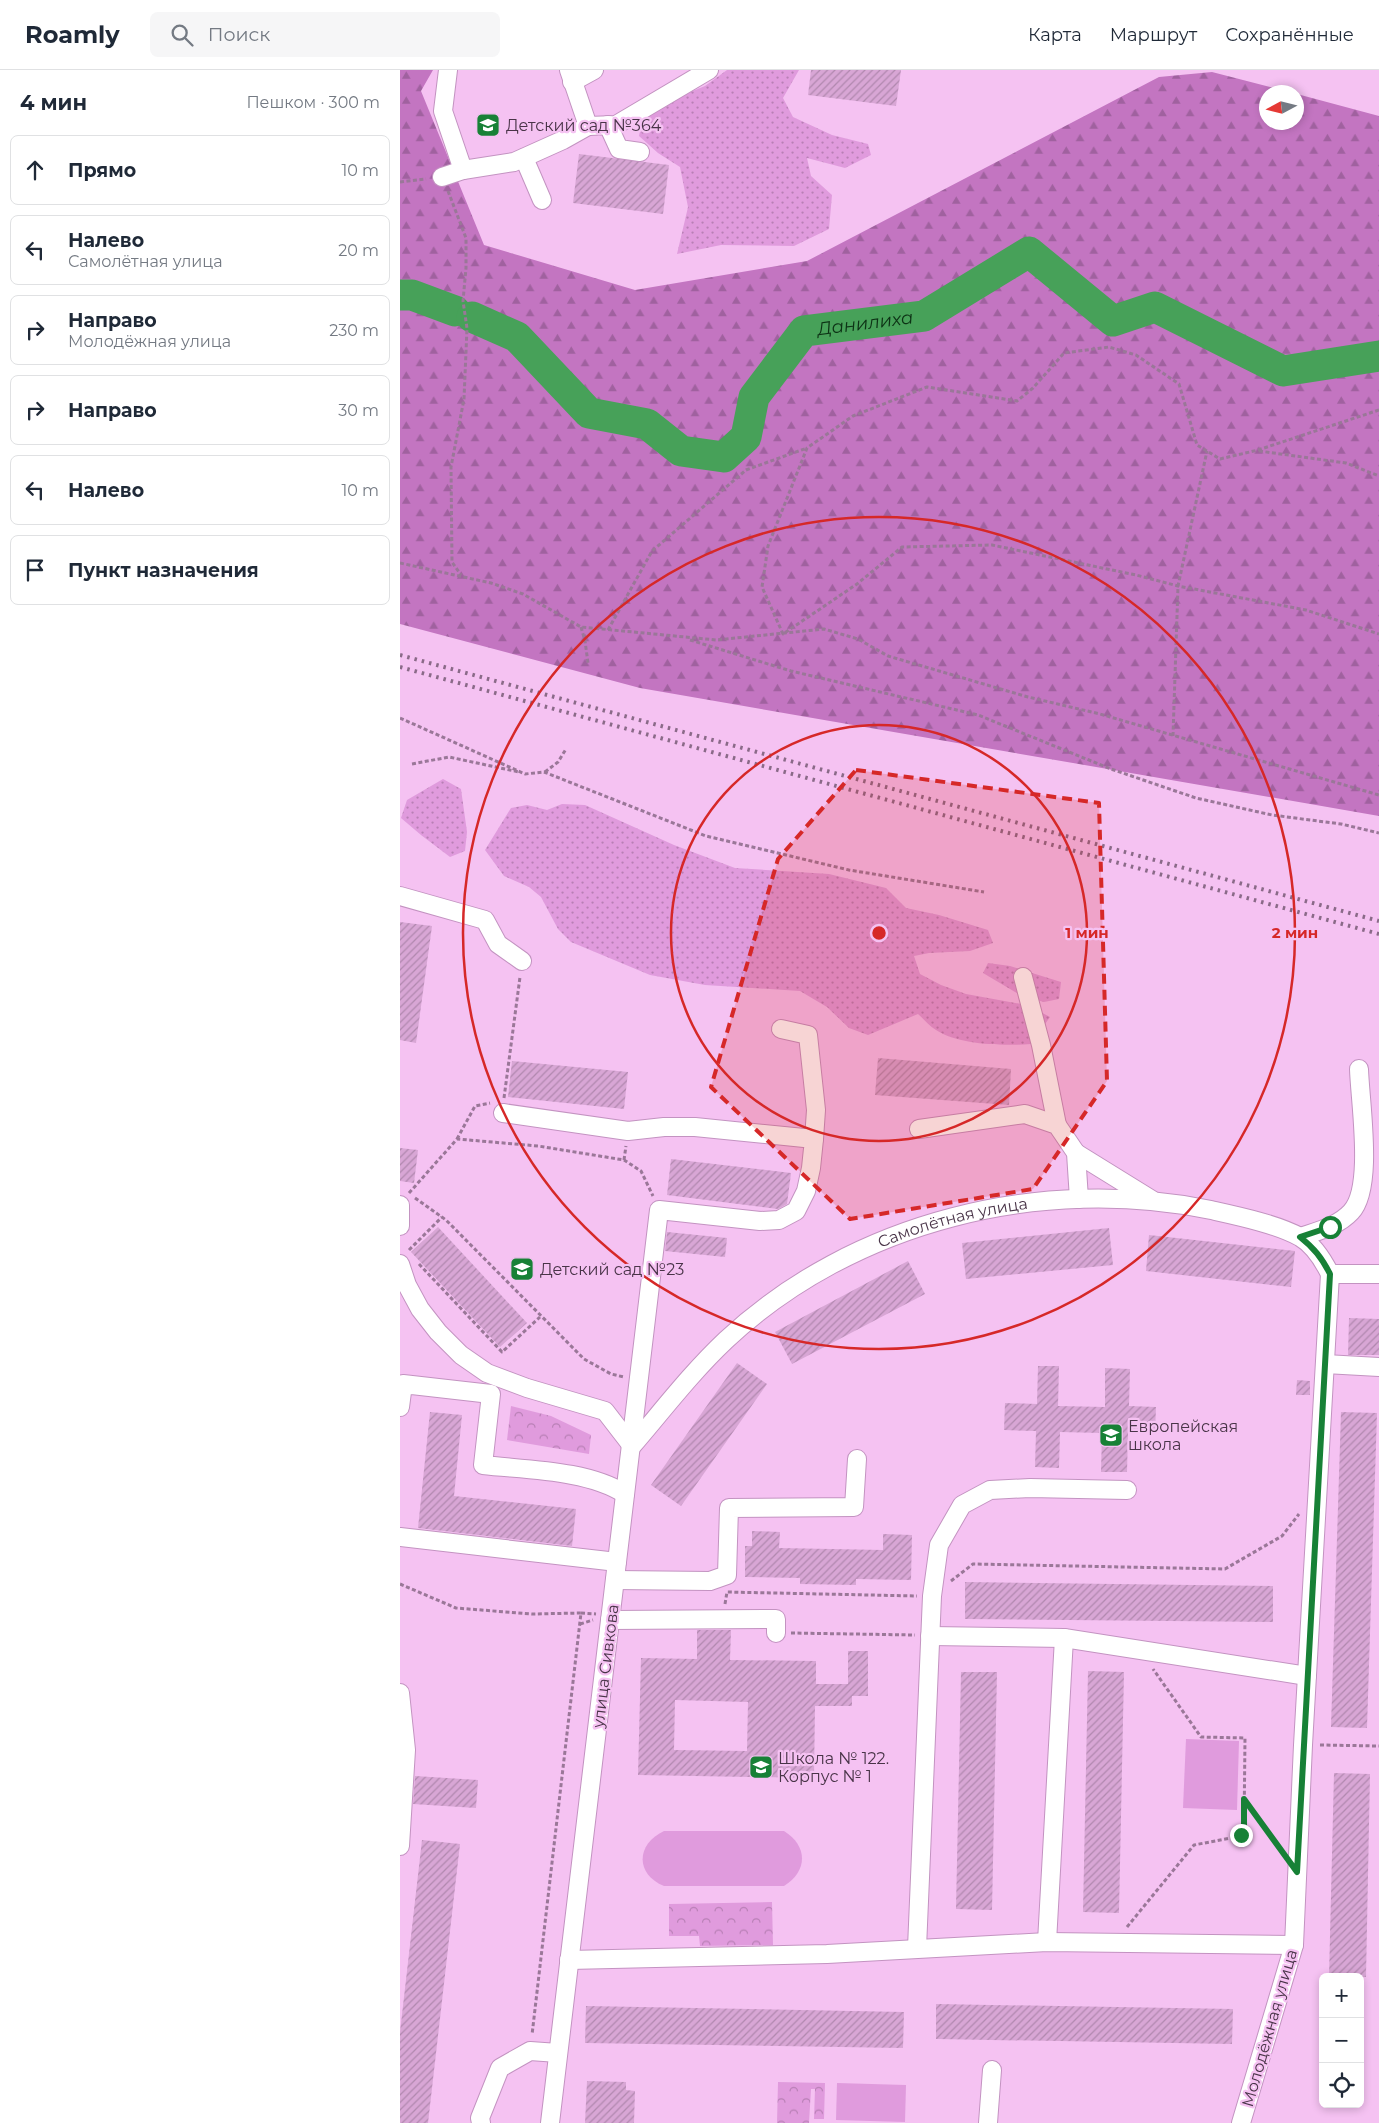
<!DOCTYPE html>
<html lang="ru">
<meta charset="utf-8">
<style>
body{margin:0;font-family:Montserrat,sans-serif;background:#f6f6f7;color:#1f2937}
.controls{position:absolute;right:15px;bottom:15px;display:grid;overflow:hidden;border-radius:8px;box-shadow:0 2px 8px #0003}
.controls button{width:45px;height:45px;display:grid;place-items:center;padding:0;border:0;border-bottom:1px solid #e0e1e3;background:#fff;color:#1f2937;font:25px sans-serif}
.compass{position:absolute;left:859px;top:15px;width:45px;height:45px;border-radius:50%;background:#fff;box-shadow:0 2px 8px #0003;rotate:263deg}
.stop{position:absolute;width:15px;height:15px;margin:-11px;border:4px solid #178136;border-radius:50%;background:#fff}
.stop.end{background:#178136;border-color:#fff;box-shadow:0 1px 5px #0008}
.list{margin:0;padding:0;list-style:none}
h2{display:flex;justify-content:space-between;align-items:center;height:65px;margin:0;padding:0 20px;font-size:21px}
h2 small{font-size:16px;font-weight:400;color:#747a83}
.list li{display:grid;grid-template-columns:32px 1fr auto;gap:15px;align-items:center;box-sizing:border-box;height:70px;margin:0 10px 10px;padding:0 10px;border:1px solid #e0e1e3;border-radius:8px}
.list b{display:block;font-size:19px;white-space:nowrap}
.list p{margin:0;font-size:16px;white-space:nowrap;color:#747a83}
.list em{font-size:16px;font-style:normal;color:#747a83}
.icon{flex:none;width:28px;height:28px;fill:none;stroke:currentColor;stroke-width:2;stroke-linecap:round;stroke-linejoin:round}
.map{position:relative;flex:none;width:979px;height:2053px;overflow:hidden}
header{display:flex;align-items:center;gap:30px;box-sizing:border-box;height:70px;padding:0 25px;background:#fff;border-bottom:1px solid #e0e1e3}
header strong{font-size:24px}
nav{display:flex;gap:28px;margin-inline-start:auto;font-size:18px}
.search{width:350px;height:45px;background:#f6f6f7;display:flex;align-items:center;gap:12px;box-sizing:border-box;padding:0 18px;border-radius:8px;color:#747a83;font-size:19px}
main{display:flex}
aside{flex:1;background:#fff}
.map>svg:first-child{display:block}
.grass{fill:url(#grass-dots)}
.forest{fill:url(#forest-firs)}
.park{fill:url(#park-crowns)}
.garden{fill:#e09bdd}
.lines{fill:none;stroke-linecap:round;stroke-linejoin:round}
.river{stroke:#47a159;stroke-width:31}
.building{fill:url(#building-hatch);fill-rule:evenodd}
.minor-casing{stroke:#c393c1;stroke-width:20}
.path{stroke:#9a7798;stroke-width:3;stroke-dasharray:4 2.5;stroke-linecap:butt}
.minor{stroke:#fff;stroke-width:18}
.rail{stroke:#8a6a88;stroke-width:4;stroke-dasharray:2.5 5;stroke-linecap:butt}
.route{stroke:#178136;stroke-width:6}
.marked{fill:#d62828;fill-opacity:0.2;stroke:#d62828;stroke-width:4;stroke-dasharray:10 6;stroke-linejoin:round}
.ring{fill:none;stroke:#d62828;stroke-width:2.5}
.labels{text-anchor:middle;stroke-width:4.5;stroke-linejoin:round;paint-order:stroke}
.poi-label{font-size:16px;fill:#493448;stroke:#f5c2f2;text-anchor:start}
.street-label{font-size:16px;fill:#493448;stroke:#f5c2f2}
.water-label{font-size:18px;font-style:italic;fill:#0d3215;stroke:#f5c2f2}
.centre{fill:#d62828;stroke:#f5c2f2;stroke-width:2.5}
.ring-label{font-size:15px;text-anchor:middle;font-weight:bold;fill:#d62828;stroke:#f5c2f2;stroke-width:4.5;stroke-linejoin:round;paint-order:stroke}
</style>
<header>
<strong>Roamly</strong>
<div class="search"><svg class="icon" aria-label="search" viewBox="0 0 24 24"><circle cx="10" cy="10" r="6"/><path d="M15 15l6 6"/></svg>Поиск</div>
<nav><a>Карта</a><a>Маршрут</a><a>Сохранённые</a></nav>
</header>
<main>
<aside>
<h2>4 мин<small>Пешком · 300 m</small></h2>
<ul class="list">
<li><svg class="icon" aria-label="ahead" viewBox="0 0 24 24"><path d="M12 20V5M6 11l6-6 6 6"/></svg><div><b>Прямо</b></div><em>10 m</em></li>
<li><svg class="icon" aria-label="left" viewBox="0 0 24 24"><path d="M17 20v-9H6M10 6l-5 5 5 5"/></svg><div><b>Налево</b><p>Самолётная улица</p></div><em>20 m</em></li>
<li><svg class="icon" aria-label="right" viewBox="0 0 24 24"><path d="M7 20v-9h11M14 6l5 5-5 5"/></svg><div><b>Направо</b><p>Молодёжная улица</p></div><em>230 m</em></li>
<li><svg class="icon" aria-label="right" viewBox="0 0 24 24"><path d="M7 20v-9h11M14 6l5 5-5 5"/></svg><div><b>Направо</b></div><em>30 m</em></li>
<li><svg class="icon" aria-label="left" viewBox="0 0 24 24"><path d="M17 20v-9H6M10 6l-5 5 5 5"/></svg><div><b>Налево</b></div><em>10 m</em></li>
<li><svg class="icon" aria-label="arrive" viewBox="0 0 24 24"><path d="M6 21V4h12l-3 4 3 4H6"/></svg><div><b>Пункт назначения</b></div></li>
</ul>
</aside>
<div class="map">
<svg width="979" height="2053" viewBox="0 0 979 2053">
<defs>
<pattern id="grass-dots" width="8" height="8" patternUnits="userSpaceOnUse" patternTransform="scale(1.25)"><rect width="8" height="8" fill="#e09bdd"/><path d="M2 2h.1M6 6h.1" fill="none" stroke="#b87fb5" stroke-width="1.8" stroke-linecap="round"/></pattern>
<pattern id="forest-firs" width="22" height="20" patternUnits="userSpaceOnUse" patternTransform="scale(1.25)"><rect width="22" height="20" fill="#c375c1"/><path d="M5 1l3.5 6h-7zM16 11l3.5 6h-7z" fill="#a0619f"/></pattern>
<pattern id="park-crowns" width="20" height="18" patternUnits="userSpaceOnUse" patternTransform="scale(1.25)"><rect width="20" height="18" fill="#e09bdd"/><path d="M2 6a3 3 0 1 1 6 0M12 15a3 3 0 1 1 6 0" fill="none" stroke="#b87fb5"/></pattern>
<pattern id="building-hatch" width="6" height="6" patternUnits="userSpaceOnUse" patternTransform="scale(1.25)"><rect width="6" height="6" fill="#d8a6d5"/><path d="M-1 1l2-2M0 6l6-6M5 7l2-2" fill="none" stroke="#b188af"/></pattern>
</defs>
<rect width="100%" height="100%" fill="#f5c2f2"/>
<g class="grass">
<polygon points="327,0 399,0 383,28 393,47 432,65 468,74 471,85 445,98 407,88 411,106 432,125 429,159 394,176 321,175 277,184 288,137 280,97 258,83 239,66 242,50 268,31 305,16"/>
<polygon points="43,709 61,719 67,762 65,781 50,787 21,765 1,748 7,730"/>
<path d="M162,734L185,735L274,775L335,798L429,804L486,818L506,838L539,845L588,860L593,873L570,881L529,883L514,886L520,904L541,915L566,924L627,935L650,947L631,974C603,976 559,975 536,960C529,956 524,949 518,944L468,965L449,958L427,937L400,921L305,915L250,905L171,872L158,859L141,827L129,817L104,806L85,780L111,738L127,735L147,740Z"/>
<polygon points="588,893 610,896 661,912 659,929 644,932 622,926 583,903"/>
</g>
<polygon class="forest" points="0,0 33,0 21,21 84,175 235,220 407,191 759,7 812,2 889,22 866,22 866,52 896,52 897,24 979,46 979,746 240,618 0,554"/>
<g class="park">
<polygon points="111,1336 151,1346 191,1365 189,1384 107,1370"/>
<polygon points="372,1832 373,1875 300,1876 299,1866 269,1866 269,1834"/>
<polygon points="378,2012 425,2013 424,2049 414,2049 415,2019 411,2019 409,2053 377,2053"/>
</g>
<g class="garden">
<polygon points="786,1669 839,1671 837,1740 783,1738"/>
<path d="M264,1761H384C408,1776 408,1801 384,1816H264C235,1804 236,1774 264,1761Z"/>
<polygon points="437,2013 506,2015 505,2052 436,2050"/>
</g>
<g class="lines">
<g class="river">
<polyline points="0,225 12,225 55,241"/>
<path id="s1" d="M72,247L117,267L189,343L247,354L281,381L324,387L346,367L354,327L404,261L524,246L629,182L713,251L755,237L883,301L979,286"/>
</g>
</g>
<g class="building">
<polygon points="411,0 501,0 496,36 408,25"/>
<polygon points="179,84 269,95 263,144 173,133"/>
<polygon points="0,852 32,856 16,973 0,970"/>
<polygon points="478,988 611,999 609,1035 475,1025"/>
<polygon points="112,991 228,1002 224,1039 108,1027"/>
<polygon points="0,1078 18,1080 14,1113 0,1111"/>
<polygon points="271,1089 391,1103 387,1134 378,1139 267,1125"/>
<polygon points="38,1157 127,1253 100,1277 11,1182"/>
<polygon points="709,1158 713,1195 566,1209 562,1173"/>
<polygon points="267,1162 327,1168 325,1187 265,1181"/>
<polygon points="749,1165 895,1181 891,1217 746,1201"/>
<polygon points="508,1191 525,1224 392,1294 375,1262"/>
<polygon points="949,1248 979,1249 979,1285 948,1285"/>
<polygon points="337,1293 367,1314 281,1436 251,1415"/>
<polygon points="638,1296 659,1296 658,1336 705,1337 705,1298 730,1299 729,1336 756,1337 755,1363 728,1363 727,1402 701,1402 702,1363 660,1362 659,1398 635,1397 636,1361 604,1360 605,1333 637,1334"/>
<polygon points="897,1310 910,1311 910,1325 896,1325"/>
<polygon points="30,1342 62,1345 54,1426 176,1439 172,1476 18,1458"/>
<polygon points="941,1342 977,1343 967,1658 931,1657"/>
<polygon points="352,1461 380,1462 379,1478 483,1480 483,1464 512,1465 511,1510 456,1509 456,1515 400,1514 400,1508 345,1507 345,1476 352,1476"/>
<polygon points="565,1512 873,1516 873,1552 565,1549"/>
<path d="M297,1560H331L330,1590L416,1591V1614H448V1581H468V1626H452V1636H415L414,1708L238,1705L241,1588L297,1589ZM275,1630L348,1632L347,1681L274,1680Z"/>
<polygon points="688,1601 724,1602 719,1843 683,1842"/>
<polygon points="561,1602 597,1602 592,1840 556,1839"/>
<polygon points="934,1703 970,1704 966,1907 929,1907"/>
<polygon points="15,1706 78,1710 76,1738 13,1734"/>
<polygon points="22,1770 60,1774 28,2053 0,2053 0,1962"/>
<polygon points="536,1934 833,1939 832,1974 536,1969"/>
<polygon points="186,1936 504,1942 503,1978 185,1973"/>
<polygon points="187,2011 226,2012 226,2020 235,2021 234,2053 185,2053"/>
</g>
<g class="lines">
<g class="minor-casing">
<g id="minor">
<polyline points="48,0 43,41 63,100"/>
<polyline points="169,0 188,56"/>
<polyline points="172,12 194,0"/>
<polyline points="208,55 219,79 240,82"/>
<polyline points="188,56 216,55 309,0"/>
<polyline points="124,88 142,130"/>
<polyline points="42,107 63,100 114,92 163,70 188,56"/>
<polyline points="0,826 85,850 98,874 122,891"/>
<polyline points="623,907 641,975 657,1055"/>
<polyline points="381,959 408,965 416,1040 414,1069"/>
<polyline points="103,1043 228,1061 264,1057 295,1057 414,1069 411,1098 406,1121 396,1141 379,1150 360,1151 259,1140 150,2053"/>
<polyline points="519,1059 625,1044 657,1055 676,1083 679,1129"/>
<polyline points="676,1083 752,1130"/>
<polyline points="0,1135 0,1156"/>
<path d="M901,1167C918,1161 938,1156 951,1142C974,1118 960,1033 959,999"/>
<path id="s2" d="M0,1194L7,1215L20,1239L38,1262L61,1285L87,1303L127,1318L205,1341L232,1376C263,1340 291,1303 326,1270C453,1151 642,1105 811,1140C838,1146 876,1154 900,1167C914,1175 923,1190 930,1204L903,1675L894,1875L841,2053"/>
<polyline points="930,1204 979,1204"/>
<polyline points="925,1294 979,1297"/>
<path d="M0,1337L3,1314L91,1324L83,1395C127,1400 188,1400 225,1424"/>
<polyline points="0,1467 217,1492"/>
<polyline points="215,1510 310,1511 327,1505 329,1438 454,1437 457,1389"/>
<polyline points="210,1550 376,1549 376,1563"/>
<polyline points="530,1566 664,1568 907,1606"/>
<polyline points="0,1623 6,1680 0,1776"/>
<polyline points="647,1872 664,1568"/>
<polyline points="517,1878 532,1526 539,1475 562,1435 590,1420 630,1418 727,1420"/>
<polyline points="169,1890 427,1884 647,1872 894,1875"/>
<polyline points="81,2053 80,2048 100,1998 130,1981 158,1983"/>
<polyline points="588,2053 592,2000"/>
</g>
</g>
<g class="path">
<polyline points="0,112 26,109"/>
<polyline points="48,121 66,168 66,198 63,231 67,258 64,329 51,397 52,492 61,505"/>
<polyline points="979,340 858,380 820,389 797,375 779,314 736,285 709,277 664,283 633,318 617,331 527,317 453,346 407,378 368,476 362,517 383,564 457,514 502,477 592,475 736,505 778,516 906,540 979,564"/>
<polyline points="859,381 946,393 979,406"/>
<polyline points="0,493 91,513 123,524 181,557 316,570 424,559 458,569 488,586 628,627 700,644 979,725"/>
<polyline points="181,557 185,571 188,593"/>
<polyline points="208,560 252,481 346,400 407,378"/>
<polyline points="290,570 391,601 578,645 711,699 796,728 872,745 941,754 979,763"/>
<polyline points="0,648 125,704 144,702 306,766 449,800 584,822"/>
<polyline points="773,666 778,516 807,381"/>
<polyline points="12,694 49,687 119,702"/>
<polyline points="145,702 158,692 166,679"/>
<polyline points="104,1028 120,907"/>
<polyline points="57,1069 75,1036 90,1033"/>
<polyline points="224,1090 226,1076"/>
<polyline points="9,1123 57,1069 138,1076 224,1090 241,1101 253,1126"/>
<polyline points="15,1128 46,1150 184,1289 211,1304 224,1307"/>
<polyline points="9,1180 42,1147"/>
<polyline points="19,1194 102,1282 140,1247"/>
<polyline points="551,1511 573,1494 825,1499 882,1466 899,1444"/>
<polyline points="0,1514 56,1538 132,1544 181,1543 132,1965"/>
<polyline points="325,1534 327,1522 517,1526"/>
<polyline points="181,1543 196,1544"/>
<polyline points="180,1554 193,1550"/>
<polyline points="391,1563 515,1565"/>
<polyline points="920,1675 979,1676"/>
<polyline points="845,1730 881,1779"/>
<polyline points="727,1857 794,1775 836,1767 841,1765 844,1759 845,1668 801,1667 753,1599"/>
</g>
<use href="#minor" class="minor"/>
<g class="rail">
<polyline points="0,585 979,851"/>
<polyline points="0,597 979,864"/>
</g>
</g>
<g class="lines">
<path class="route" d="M841,1765L844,1759V1729L897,1802L930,1204C922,1188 914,1178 900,1167L930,1157"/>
</g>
<path class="marked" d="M456,700L699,733L707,1011L633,1119L450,1149L311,1017L378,789Z"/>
<g class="ring">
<circle cx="479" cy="863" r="208"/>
<circle cx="479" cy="863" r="416"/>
</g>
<defs>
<g id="school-square" transform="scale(1.25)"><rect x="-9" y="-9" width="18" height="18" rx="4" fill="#178136" stroke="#f5c2f2"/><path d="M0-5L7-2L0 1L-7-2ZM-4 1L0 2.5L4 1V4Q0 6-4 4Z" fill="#fff"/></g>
</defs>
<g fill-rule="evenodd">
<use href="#school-square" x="88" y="55"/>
<use href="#school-square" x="122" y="1199"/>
<use href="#school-square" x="711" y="1365"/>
<use href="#school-square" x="361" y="1697"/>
</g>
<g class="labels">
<g class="poi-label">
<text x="106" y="61">Детский сад №364</text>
<text x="140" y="1205">Детский сад №23</text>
<text x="728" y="1362">Европейская<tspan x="728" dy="18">школа</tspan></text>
<text x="378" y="1694">Школа № 122.<tspan x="378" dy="18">Корпус № 1</tspan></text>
</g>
<g class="street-label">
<text dy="6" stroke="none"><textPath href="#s2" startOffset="712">Самолётная улица</textPath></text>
<text transform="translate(205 1596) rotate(-83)" y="6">улица Сивкова</text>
<text transform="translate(869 1958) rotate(-74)" y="6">Молодёжная улица</text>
</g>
<g class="water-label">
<text dy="6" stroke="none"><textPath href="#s1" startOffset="515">Данилиха</textPath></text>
</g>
</g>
<circle cx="479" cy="863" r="8" class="centre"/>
<g class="ring-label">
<text x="687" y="868">1 мин</text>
<text x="895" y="868">2 мин</text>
</g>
</svg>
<div class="controls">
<button>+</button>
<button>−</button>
<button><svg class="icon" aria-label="locate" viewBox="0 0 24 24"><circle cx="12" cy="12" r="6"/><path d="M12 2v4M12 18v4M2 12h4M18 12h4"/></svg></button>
</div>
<svg class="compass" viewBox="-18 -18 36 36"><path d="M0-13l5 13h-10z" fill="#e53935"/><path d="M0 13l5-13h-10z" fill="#747a83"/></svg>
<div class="stop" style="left:930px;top:1157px"></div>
<div class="stop end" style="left:841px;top:1765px"></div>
</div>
</main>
